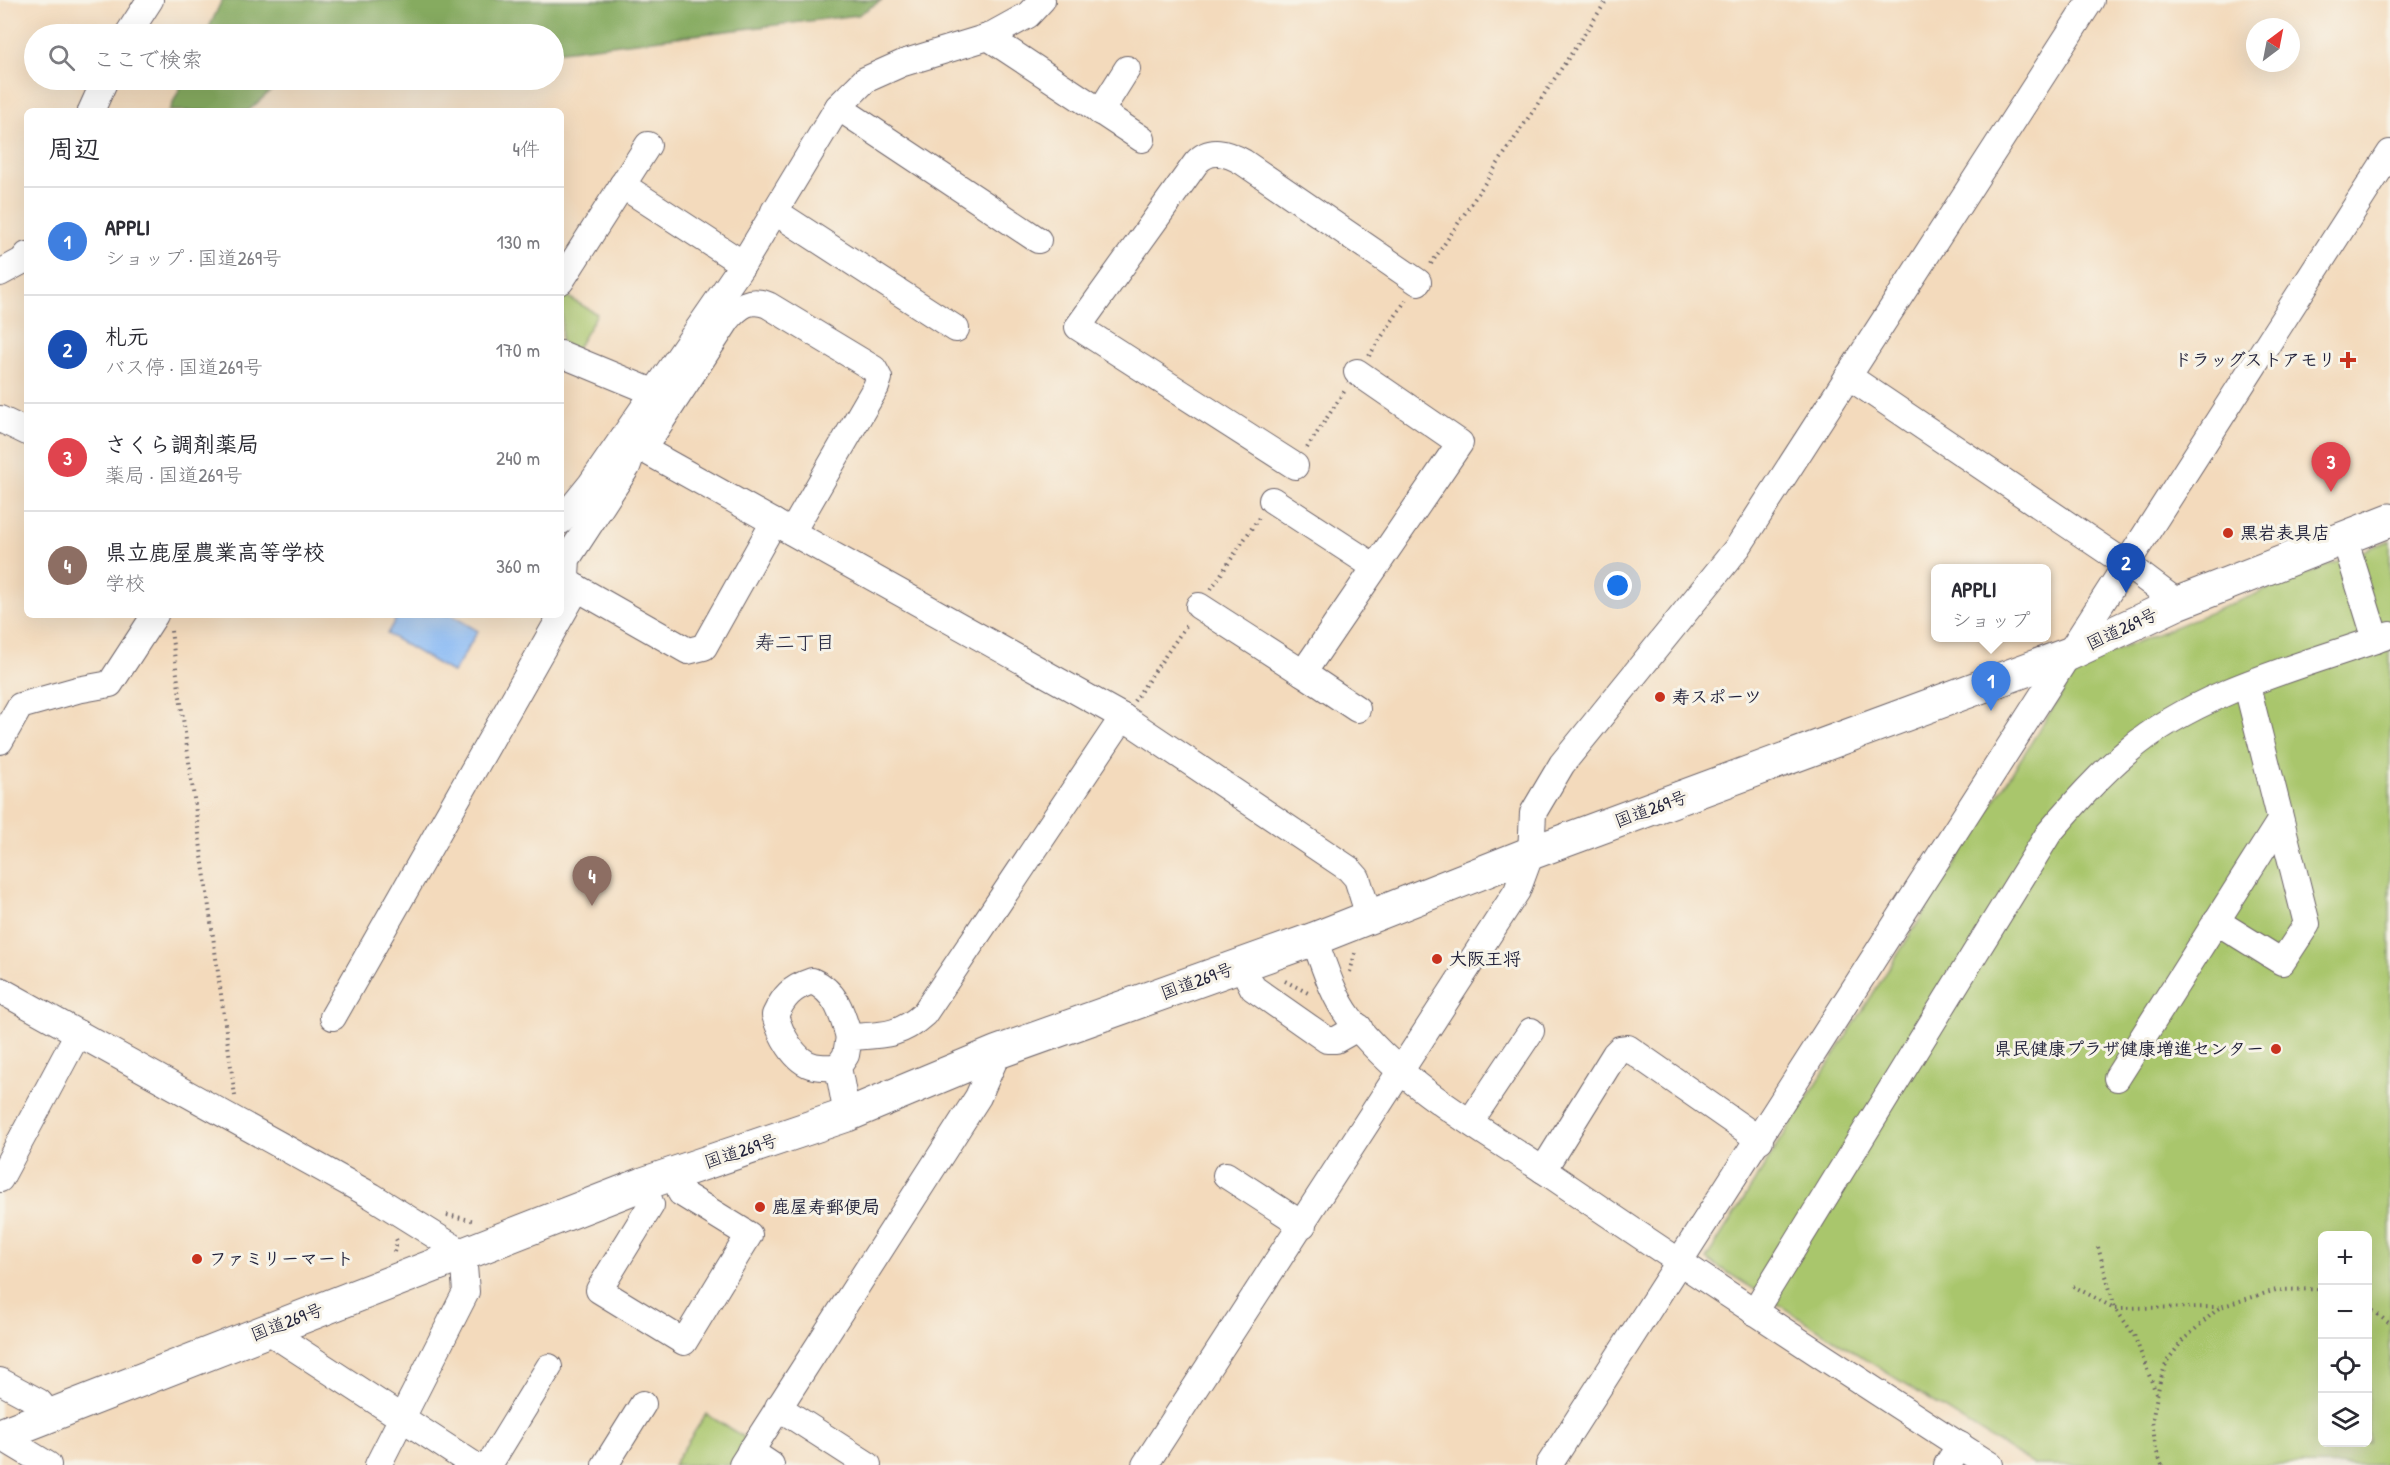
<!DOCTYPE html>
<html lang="ja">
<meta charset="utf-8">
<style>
body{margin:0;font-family:"Patrick Hand","Klee One",sans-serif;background:#f7f7f7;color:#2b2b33}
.controls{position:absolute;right:18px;bottom:18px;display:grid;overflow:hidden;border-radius:9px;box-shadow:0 6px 24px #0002}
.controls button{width:54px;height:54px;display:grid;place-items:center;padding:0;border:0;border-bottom:2px solid #e1e1e2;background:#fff;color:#2b2b33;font:30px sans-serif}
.compass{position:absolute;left:2246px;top:18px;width:54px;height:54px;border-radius:50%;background:#fff;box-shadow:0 6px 24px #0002;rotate:32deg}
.you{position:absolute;left:1618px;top:586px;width:21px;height:21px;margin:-15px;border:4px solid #fff;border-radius:50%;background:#1a73e8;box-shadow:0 0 0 9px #1a73e833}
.badge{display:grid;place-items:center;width:39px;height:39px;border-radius:50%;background:#d93025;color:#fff;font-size:20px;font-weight:700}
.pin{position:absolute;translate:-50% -50px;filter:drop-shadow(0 2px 3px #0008)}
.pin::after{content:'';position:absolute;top:32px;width:21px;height:18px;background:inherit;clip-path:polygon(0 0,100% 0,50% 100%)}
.popup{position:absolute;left:1931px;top:564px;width:120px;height:78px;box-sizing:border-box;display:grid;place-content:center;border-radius:9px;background:#fff;filter:drop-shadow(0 2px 4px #0005);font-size:20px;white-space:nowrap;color:#7c7c81}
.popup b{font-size:22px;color:#2b2b33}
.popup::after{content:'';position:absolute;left:50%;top:100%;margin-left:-12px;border:12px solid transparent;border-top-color:#fff}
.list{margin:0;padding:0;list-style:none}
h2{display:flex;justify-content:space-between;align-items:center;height:78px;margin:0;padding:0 24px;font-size:26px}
h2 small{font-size:20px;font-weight:400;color:#7c7c81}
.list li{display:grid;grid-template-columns:39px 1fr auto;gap:18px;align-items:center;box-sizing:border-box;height:108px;padding:0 24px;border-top:2px solid #e1e1e2}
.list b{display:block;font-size:22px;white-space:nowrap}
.list p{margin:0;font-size:20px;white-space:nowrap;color:#7c7c81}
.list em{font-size:20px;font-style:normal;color:#7c7c81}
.icon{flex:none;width:33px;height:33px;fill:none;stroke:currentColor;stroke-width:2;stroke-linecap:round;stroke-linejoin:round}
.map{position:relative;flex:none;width:2390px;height:1465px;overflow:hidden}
.search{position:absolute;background:#fff;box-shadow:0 6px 24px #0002;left:24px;top:24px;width:540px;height:66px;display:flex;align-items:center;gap:15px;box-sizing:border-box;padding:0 21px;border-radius:33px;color:#7c7c81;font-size:22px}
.panel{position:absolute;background:#fff;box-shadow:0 6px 24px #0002;left:24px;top:108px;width:540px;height:510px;border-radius:9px}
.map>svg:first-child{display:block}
.green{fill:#a9c66c;stroke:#667454;stroke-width:1.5;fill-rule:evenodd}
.forest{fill:#86ab60;stroke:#54664e;stroke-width:1.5}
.water{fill:#89baf5;stroke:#566e98;stroke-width:1.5}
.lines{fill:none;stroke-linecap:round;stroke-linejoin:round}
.minor-casing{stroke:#6b6268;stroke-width:28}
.highway-casing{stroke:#6b6268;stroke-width:35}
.path{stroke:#6b6268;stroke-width:4;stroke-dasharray:1.5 4.5;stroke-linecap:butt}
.minor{stroke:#fff;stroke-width:26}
.highway{stroke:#fff;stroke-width:33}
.poi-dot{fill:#c8321e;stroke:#f7f3e8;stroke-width:2}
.labels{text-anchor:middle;stroke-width:6;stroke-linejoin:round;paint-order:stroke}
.poi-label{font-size:18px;font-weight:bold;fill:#22223b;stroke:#f7f3e8;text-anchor:start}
.street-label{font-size:18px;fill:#22223b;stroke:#f7f3e8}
.neighbourhood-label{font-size:20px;fill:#22223b;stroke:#f7f3e8}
</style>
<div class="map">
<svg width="2390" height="1465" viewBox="0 0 2390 1465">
<rect width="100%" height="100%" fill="#f7f3e8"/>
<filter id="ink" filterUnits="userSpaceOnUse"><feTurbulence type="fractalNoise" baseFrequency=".0167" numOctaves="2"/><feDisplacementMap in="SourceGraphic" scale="12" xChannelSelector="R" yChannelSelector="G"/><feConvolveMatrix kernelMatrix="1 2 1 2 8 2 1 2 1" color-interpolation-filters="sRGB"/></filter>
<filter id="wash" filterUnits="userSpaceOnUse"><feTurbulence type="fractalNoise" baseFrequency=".008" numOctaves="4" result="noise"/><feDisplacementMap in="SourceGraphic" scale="24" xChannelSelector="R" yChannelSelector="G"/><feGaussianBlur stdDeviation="1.35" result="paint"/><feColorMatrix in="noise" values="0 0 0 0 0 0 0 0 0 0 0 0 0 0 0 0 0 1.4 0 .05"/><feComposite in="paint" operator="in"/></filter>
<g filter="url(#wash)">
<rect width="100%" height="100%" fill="#f3dabc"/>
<g class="green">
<polygon points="563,294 597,314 576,350 561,343"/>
<path d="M2390,540V1465H2034L1706,1259L2080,665ZM2322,1236H2368V1442H2322Z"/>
<polygon points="706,1414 747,1439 731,1465 673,1465"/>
</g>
<g class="forest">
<polygon points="222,0 882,0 858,15 554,52 554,34 206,34"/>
<polygon points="184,80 342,80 273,89 248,111 169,111"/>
</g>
<polygon class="water" points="398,615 451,615 478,631 453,673 387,634"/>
</g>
<g filter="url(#ink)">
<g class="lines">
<g class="minor-casing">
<g id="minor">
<polyline points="128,34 150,0"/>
<polyline points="988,37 1142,139"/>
<polyline points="838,107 1038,240"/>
<polyline points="91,111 105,80"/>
<polyline points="1100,112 1127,69"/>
<polyline points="622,185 743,264"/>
<polyline points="774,211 956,329"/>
<polyline points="0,273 22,261 27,255"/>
<polyline points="561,281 648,145"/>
<polyline points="561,354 653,392"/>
<polyline points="1848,376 2126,564 2178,603"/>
<polyline points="0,419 27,432"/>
<polyline points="623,438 1123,717 1349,869 1357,878 1369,916"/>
<polyline points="635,445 627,467 567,559 566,576 570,584 688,651 704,647 774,522"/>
<path d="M643,449L728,319C740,305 750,298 768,305L874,369L879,378L876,387L792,532"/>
<path d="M1295,466L1078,327L1196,163C1210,147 1227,153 1243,162L1418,282"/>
<polyline points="1272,500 1375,567"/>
<polyline points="561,521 591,484 743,264 838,107 865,80 903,63 988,37 1028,15 1042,0"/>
<polyline points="2344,537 2376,640"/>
<polyline points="1199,606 1303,673 1460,443 1357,372"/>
<polyline points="1303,673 1357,709"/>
<polyline points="0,741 20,706 77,690 110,684 155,615"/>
<polyline points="2216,921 2282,962 2307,924 2247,686"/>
<path d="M1314,939C1324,965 1332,994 1349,1017C1402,1087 1484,1130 1555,1178C1699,1276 1844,1371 1990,1465"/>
<polyline points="1241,965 1253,988 1327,1040 1336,1040 1359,1027"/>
<polyline points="0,990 372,1196 463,1253 466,1292 378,1465"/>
<polyline points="333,1017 577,588"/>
<path d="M838,1067C830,1067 822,1068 814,1066C794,1062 780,1033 775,1015C784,996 791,988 812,981C836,991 842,1013 849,1037"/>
<polyline points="2117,1078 2280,821"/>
<path d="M847,1115L838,1067L846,1055L849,1037C881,1035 899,1037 924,1014L1123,717"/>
<polyline points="1470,1122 1531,1031"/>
<polyline points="1543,1170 1615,1054 1620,1049 1628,1048 1760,1140"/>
<polyline points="1226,1175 1303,1225"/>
<polyline points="0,1179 78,1033"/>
<polyline points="643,1184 651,1205 599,1290 684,1342 749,1235 681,1193 675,1173"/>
<path d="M1754,1312L2049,833C2074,804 2099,775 2128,751C2197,691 2305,665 2390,635"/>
<polyline points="267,1330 474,1465"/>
<polyline points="0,1381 39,1402 49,1414"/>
<polyline points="778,1407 868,1465"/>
<polyline points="0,1436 48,1465"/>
<polyline points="750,1451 771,1465"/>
<polyline points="489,1465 549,1367"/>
<polyline points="605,1465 643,1404"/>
<polyline points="742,1465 978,1097 998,1052"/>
<polyline points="1145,1465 1517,891 1531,853 1533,813 1562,764 1738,547 2091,0"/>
<polyline points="1549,1465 2390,153"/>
<polyline points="1947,1465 1960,1445"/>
</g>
</g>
<g class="highway-casing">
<polyline id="highway" points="0,1435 643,1184 847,1115 998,1052 1314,939 1531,853 2069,654 2178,603 2390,520"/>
</g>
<g class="path">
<polyline points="1431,264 1607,0"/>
<polyline points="1369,356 1406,300"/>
<polyline points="1307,448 1346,389"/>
<polyline points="1211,589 1260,516"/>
<polyline points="171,631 235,1096"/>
<polyline points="1134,701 1188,623"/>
<polyline points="1350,972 1356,950"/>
<polyline points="1285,981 1310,994"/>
<polyline points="447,1215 475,1221"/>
<polyline points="2098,1247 2115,1308"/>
<polyline points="394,1252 397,1241 395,1237"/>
<polyline points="2073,1286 2114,1308"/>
<polyline points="2368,1307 2390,1324"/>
<polyline points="2156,1393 2134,1335 2115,1308 2220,1307"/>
<polyline points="2162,1465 2156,1450 2152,1421 2160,1381 2167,1361 2183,1340 2220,1307 2276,1290 2322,1289"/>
</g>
<use href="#minor" class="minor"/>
<use href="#highway" class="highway"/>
</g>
</g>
<g class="poi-dot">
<path d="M2345 351h6v6h6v6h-6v6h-6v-6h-6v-6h6z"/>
<circle cx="2228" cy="533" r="6"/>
<circle cx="1660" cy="697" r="6"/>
<circle cx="1437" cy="959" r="6"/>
<circle cx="2276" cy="1049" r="6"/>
<circle cx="760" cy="1207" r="6"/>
<circle cx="197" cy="1259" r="6"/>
</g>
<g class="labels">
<g class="poi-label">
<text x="2336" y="366" text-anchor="end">ドラッグストアモリ</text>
<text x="2240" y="539">黒岩表具店</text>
<text x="1672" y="703">寿スポーツ</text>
<text x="1449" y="965">大阪王将</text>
<text x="2264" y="1055" text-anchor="end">県民健康プラザ健康増進センター</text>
<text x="772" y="1213">鹿屋寿郵便局</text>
<text x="209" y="1265">ファミリーマート</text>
</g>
<g class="street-label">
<text transform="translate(2122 629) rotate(-25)" y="6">国道269号</text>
<text transform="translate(1651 809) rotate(-20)" y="6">国道269号</text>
<text transform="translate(1197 981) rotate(-20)" y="6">国道269号</text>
<text transform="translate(741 1151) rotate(-18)" y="6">国道269号</text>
<text transform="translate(287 1322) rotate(-21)" y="6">国道269号</text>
</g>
<g class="neighbourhood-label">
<text x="795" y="649">寿二丁目</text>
</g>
</g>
</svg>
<div class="controls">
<button>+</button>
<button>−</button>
<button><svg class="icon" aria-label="locate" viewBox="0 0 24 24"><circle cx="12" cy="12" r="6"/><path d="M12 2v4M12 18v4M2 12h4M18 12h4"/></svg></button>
<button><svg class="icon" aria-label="layers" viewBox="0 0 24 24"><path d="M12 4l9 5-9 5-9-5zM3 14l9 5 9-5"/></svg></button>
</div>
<svg class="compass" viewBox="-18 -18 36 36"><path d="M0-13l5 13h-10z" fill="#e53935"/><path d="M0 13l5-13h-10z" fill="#7c7c81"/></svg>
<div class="you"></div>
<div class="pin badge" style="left:1991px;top:711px;background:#3f7fe0">1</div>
<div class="popup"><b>APPLI</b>ショップ</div>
<div class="pin badge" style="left:2126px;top:593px;background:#1a4fb4">2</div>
<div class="pin badge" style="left:2331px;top:492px;background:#e0444e">3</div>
<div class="pin badge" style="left:592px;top:906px;background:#8d6e63">4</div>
<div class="search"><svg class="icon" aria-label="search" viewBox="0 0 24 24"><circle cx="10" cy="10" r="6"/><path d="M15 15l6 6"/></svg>ここで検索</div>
<section class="panel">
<h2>周辺<small>4件</small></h2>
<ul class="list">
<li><span class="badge" style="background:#3f7fe0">1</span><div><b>APPLI</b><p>ショップ · 国道269号</p></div><em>130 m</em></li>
<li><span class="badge" style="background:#1a4fb4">2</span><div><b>札元</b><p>バス停 · 国道269号</p></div><em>170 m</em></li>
<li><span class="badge" style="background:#e0444e">3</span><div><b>さくら調剤薬局</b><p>薬局 · 国道269号</p></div><em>240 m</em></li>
<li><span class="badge" style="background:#8d6e63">4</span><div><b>県立鹿屋農業高等学校</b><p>学校</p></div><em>360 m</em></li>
</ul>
</section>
</div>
